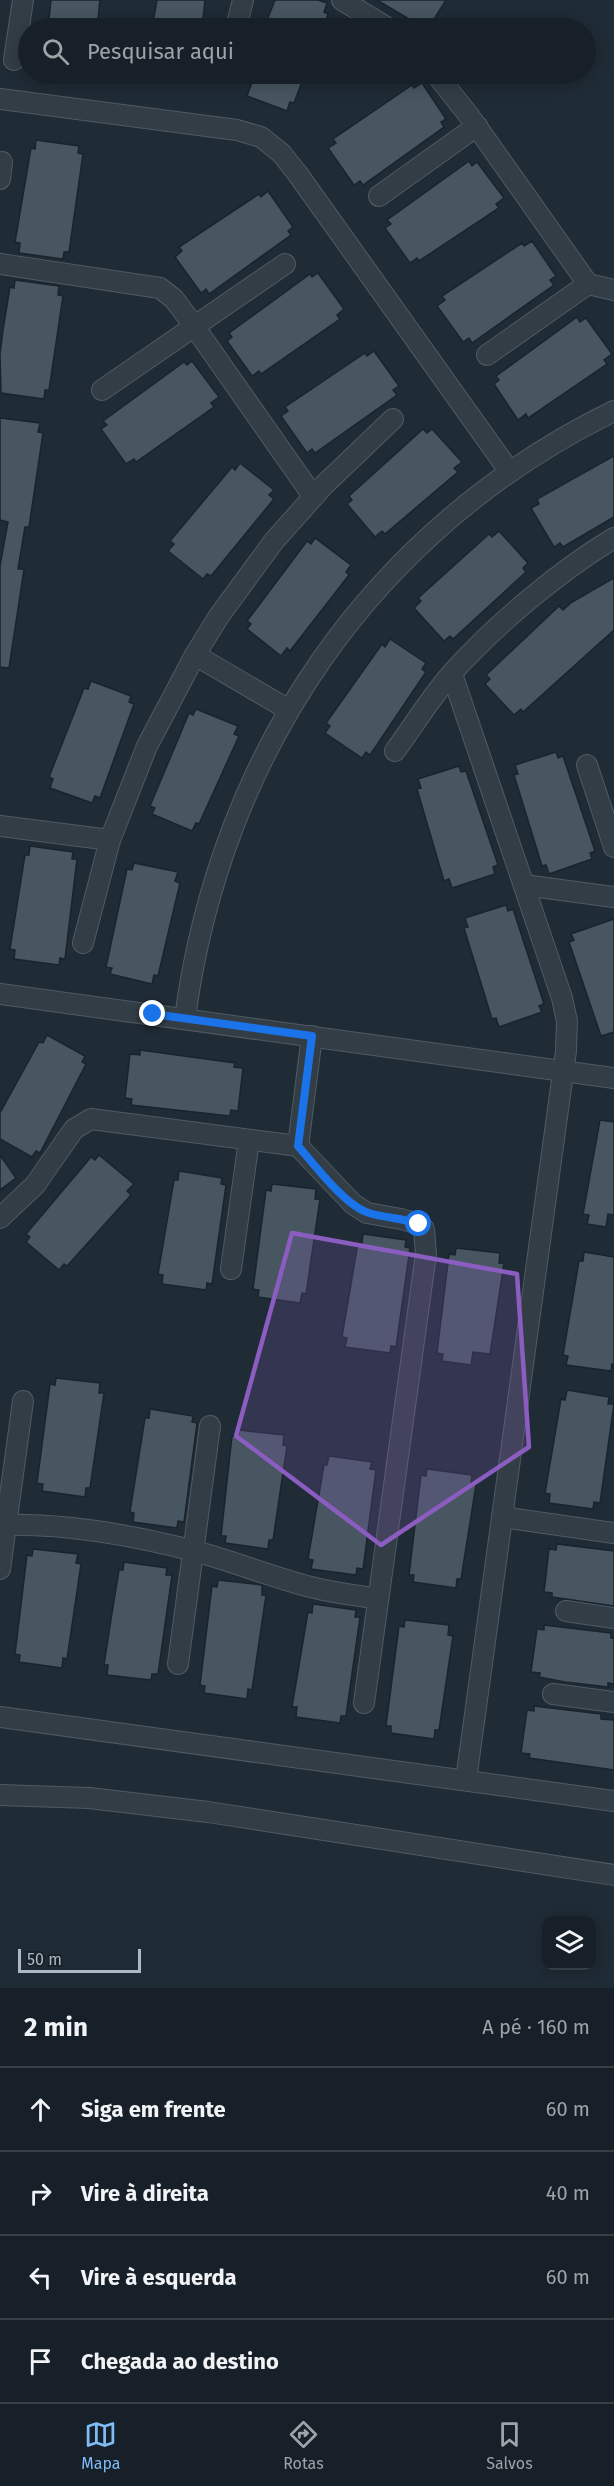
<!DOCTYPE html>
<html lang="pt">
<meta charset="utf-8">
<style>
body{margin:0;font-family:"Fira Sans",sans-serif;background:#242d34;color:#f1f3f6}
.controls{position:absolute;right:18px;bottom:18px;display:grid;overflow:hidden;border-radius:12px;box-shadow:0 3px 15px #0003}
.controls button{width:54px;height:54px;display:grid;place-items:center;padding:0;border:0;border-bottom:2px solid #363e45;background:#172028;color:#f1f3f6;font:30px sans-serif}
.scale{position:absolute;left:18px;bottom:15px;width:123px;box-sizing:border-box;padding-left:6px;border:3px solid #acb8c3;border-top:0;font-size:16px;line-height:21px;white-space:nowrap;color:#acb8c3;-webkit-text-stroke:4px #18222a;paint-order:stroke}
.stop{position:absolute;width:18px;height:18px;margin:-14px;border:4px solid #1a73e8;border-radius:50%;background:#fff}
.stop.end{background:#1a73e8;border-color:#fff;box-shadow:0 2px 6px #0008}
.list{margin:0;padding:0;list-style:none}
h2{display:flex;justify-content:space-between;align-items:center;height:78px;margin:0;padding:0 24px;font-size:26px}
h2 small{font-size:20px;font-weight:400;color:#9ea3a8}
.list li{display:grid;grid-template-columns:39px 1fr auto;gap:18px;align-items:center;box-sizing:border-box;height:84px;padding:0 24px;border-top:2px solid #363e45}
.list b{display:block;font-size:22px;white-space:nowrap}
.list em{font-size:20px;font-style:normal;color:#9ea3a8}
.icon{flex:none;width:33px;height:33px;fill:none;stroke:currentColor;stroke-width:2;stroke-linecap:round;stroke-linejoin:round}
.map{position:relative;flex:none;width:614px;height:1988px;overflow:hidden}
.search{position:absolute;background:#172028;box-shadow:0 3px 15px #0003;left:18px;right:18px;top:18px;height:66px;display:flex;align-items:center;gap:15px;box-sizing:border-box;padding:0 21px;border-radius:33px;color:#9ea3a8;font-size:22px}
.sheet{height:414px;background:#172028}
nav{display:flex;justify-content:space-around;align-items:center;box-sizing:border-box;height:84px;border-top:2px solid #363e45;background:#172028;font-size:16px;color:#9ea3a8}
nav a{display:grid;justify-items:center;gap:3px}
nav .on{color:#7fbbf5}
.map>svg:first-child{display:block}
.building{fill:#475661;stroke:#1a242c;stroke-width:1.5}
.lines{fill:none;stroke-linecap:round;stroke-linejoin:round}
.street-casing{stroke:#505b64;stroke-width:22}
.street{stroke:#323d45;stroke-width:20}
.route{stroke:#1a73e8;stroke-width:8}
.marked{fill:#8c5dc0;fill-opacity:0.2;stroke:#8c5dc0;stroke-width:4.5;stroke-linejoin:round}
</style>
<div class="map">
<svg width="614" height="1988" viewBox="0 0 614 1988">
<rect width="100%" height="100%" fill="#1f2b35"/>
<g class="building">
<polygon points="51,0 100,0 97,28 48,28"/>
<polygon points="157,0 205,0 202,28 152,28"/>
<polygon points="275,0 318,0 327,3 324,12 328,14 324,26 319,24 318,28 264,28"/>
<polygon points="377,0 446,0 431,24 428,22 424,28"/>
<polygon points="255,74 305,74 294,103 290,102 287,111 247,96"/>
<polygon points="422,83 446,119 441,122 444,127 363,185 360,181 354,185 328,148 336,143 333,139 412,85 414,88"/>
<polygon points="36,140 79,146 78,153 83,154 69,252 64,252 63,259 19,253 20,243 15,242 31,148 35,149"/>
<polygon points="469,161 472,166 477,162 504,198 496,204 499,208 419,261 417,258 410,263 385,228 391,224 387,220"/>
<polygon points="268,191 293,227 288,231 291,235 209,294 206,289 201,293 175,257 182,251 179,247 259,194 261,197"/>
<polygon points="532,241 556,276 550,280 554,285 472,343 469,338 463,342 437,306 445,300 442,296 522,243 524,246"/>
<polygon points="318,273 344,309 337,315 340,319 261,374 259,371 252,376 227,341 232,337 229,333 310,274 312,277"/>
<polygon points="15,280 59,286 58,295 63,296 49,390 45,390 44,399 1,393 0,354 3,330 10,287 14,288"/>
<polygon points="577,317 580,322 586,318 612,354 604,360 607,364 528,418 526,414 518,420 494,384 499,380 496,376"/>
<polygon points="374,351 399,386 393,390 397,395 315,453 312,449 307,453 281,416 288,411 285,407 365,353 367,356"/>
<polygon points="192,361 219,397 211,403 214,407 136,462 134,459 126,464 101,429 107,425 103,421 184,362 187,365"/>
<polygon points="0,418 40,423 38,432 43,433 29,527 25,527 18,569 24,569 9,668 0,667 0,566 8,522 0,520"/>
<polygon points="423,429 427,433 432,429 462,462 454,468 458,472 385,534 382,531 375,537 347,504 352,500 349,496"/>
<polygon points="614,456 614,517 563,547 560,543 554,547 531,508 539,504 537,499"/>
<polygon points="240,463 274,490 269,495 274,499 211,576 207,574 203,579 168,551 174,544 170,541 232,467 235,470"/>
<polygon points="499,531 528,563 523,568 526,572 453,639 450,636 444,641 414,608 421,601 418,598 489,534 492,537"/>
<polygon points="315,538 351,565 346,572 349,575 290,651 287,648 281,656 247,629 251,624 247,621 307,541 311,544"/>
<polygon points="614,578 614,630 523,712 521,709 514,715 485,684 490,679 486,675 559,606 563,610 572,602"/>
<polygon points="390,639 426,663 422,669 426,672 370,755 366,752 362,758 325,733 330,726 326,723 382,644 385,647"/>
<polygon points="91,681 131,696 129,702 134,704 100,798 95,796 92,803 50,788 53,779 49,777 84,688 88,689"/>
<polygon points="196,709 238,726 234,734 239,736 199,824 196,823 192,831 152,814 155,808 150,806 189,713 193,715"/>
<polygon points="556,752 558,758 563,756 595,851 590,853 592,859 549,874 546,865 542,866 514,775 518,774 515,765"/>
<polygon points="459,766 461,772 466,771 498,865 493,867 495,874 452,888 449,879 444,881 417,789 421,788 418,779"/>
<polygon points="30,846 73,852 72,859 77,859 65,959 60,958 59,965 14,959 15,950 10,949 25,855 29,855"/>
<polygon points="134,863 178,872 175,881 180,883 158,976 154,975 152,984 110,974 112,968 106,967 127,869 132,870"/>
<polygon points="506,905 508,911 513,909 544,1004 539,1006 542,1012 499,1027 496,1018 492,1019 464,928 468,927 465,918"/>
<polygon points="614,919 614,1032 601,1036 569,942 574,940 571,934"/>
<polygon points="47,1035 85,1056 82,1062 86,1064 40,1153 36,1151 32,1157 0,1139 0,1113 39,1042 43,1043"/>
<polygon points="140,1050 235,1063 234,1067 243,1068 238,1111 231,1110 230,1116 131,1105 132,1099 125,1098 130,1054 140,1055"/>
<polygon points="600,1120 614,1122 614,1215 608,1214 606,1227 587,1224 589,1215 583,1214"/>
<polygon points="0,1155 16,1178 0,1190"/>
<polygon points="99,1155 134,1184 127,1191 131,1195 67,1266 64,1264 59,1270 26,1242 30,1237 26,1234 91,1157 95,1160"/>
<polygon points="179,1171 222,1178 221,1184 226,1185 212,1284 207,1283 206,1290 162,1284 163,1275 158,1274 174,1180 178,1180"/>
<polygon points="272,1184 316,1189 315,1199 320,1199 306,1294 302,1293 300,1303 258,1297 259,1290 253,1289 266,1190 271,1191"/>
<polygon points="363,1234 406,1240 405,1247 410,1248 396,1347 391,1346 390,1353 345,1347 347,1338 342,1337 358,1243 362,1243"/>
<polygon points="456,1248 500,1253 499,1263 504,1263 490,1354 473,1352 471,1365 442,1361 443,1354 437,1353 449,1254 455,1255"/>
<polygon points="584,1252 614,1257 614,1365 612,1364 611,1371 566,1365 568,1356 563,1355 579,1261 583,1261"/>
<polygon points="56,1378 100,1383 99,1393 104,1393 90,1488 86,1488 85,1497 42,1491 43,1484 37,1483 50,1384 55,1385"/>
<polygon points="567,1390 609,1397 608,1404 614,1404 600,1503 594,1502 593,1509 549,1503 550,1494 545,1493 561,1399 565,1400"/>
<polygon points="150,1409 193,1416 192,1422 197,1423 184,1522 178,1521 177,1528 133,1522 134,1513 130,1512 145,1418 149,1418"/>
<polygon points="239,1430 284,1435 283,1445 287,1446 273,1540 269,1540 268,1549 225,1543 226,1536 221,1536 232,1436 238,1437"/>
<polygon points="329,1456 372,1462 370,1469 376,1470 363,1569 357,1568 356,1575 311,1569 313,1560 308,1559 324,1465 327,1465"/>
<polygon points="427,1469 472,1475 471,1484 476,1485 461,1579 457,1579 456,1588 413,1582 414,1575 409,1575 421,1475 426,1476"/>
<polygon points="557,1544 614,1551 614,1606 552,1597 552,1593 544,1592 549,1549 556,1550"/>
<polygon points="33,1549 78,1554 76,1563 81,1564 67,1659 63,1658 62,1668 19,1662 20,1655 15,1654 27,1555 32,1556"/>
<polygon points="124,1562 167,1568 166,1575 172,1575 158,1674 152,1674 151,1680 107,1675 108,1665 104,1665 112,1613 119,1570 123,1570"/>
<polygon points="218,1580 262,1585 262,1595 266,1595 252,1690 248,1689 247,1699 204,1693 205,1686 200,1685 212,1586 217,1587"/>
<polygon points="313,1604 356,1610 355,1617 360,1617 346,1716 341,1716 340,1723 296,1717 297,1707 292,1707 308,1612 312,1613"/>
<polygon points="405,1620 449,1625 448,1635 453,1636 439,1730 435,1730 434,1739 391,1733 391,1726 386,1726 399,1626 404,1627"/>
<polygon points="544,1625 611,1633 611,1638 614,1638 614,1684 608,1683 608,1687 565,1682 539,1677 540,1673 531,1672 537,1629 544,1630"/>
<polygon points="534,1706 601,1714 601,1719 614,1720 614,1770 529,1758 530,1754 521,1753 527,1710 534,1711"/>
</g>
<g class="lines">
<g class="street-casing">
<g id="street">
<polyline points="342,0 388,28"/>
<polyline points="236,28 243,0"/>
<polyline points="14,60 23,0"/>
<polyline points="436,74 470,117 588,284 614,290"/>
<polyline points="0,99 237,130 261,137 281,153 297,173 510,472"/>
<polyline points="0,179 2,162"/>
<polyline points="379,196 477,126"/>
<polyline points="0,264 160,288 174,299 194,326 313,496"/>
<polyline points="487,355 588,284"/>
<polyline points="102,390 285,264"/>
<polyline points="195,655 289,710"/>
<polyline points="452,674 562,998 567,1021 566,1051 466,1780"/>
<path d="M395,751C414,725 431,697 452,673C495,625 559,571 614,538"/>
<polyline points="587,765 614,847"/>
<polyline points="0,826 110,840"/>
<polyline points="524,885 614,897"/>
<polyline points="83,943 110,840 147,746 195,655 219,616 274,541 324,485 393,419"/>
<polyline points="0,994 614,1078"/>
<path d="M185,1018C220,753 372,529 614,411"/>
<polyline points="298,1146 312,1036"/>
<polyline points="0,1218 35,1185 74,1129 91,1119 298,1146 353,1204 367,1213 401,1219 419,1224 424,1229 426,1254 364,1703"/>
<polyline points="231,1269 249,1140"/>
<polyline points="502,1517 614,1533"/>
<path d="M0,1525C64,1523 132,1535 194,1551C233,1561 271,1577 311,1587C333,1593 356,1595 378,1599"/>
<polyline points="0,1569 23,1401"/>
<polyline points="566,1611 614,1618"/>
<polyline points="178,1664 210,1426"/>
<polyline points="553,1694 614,1702"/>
<polyline points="0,1717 614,1801"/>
<polyline points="0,1795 89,1798 208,1812 614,1875"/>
</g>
</g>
<use href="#street" class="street"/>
</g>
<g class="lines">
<path class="route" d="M153,1014L312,1036L298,1146C315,1165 345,1206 369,1213C385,1218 403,1218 419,1224"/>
</g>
<path class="marked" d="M292,1233L517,1274L529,1447L381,1545L236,1436Z"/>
</svg>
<div class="controls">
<button><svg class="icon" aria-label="layers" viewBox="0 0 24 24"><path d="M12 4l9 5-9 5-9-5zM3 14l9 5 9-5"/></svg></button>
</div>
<div class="scale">50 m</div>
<div class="stop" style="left:419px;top:1224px"></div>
<div class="stop end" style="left:153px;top:1014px"></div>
<div class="search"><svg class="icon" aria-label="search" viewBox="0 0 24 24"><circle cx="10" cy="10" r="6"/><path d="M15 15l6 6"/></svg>Pesquisar aqui</div>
</div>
<section class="sheet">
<h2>2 min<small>A pé · 160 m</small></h2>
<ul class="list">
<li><svg class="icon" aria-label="ahead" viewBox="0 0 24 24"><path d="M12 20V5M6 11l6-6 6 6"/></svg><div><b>Siga em frente</b></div><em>60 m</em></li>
<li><svg class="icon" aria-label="right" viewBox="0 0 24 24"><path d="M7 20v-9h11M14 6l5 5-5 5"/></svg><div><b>Vire à direita</b></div><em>40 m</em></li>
<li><svg class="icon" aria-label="left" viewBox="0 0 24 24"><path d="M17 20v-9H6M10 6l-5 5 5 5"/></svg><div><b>Vire à esquerda</b></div><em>60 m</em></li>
<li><svg class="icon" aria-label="arrive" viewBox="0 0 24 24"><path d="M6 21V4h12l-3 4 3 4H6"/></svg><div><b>Chegada ao destino</b></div></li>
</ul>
</section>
<nav>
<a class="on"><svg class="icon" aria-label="map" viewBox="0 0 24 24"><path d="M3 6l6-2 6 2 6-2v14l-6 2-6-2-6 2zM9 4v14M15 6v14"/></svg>Mapa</a>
<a><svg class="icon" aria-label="directions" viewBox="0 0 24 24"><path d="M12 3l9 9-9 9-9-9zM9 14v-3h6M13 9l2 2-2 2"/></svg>Rotas</a>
<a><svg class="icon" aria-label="saved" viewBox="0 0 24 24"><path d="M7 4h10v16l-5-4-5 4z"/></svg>Salvos</a>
</nav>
